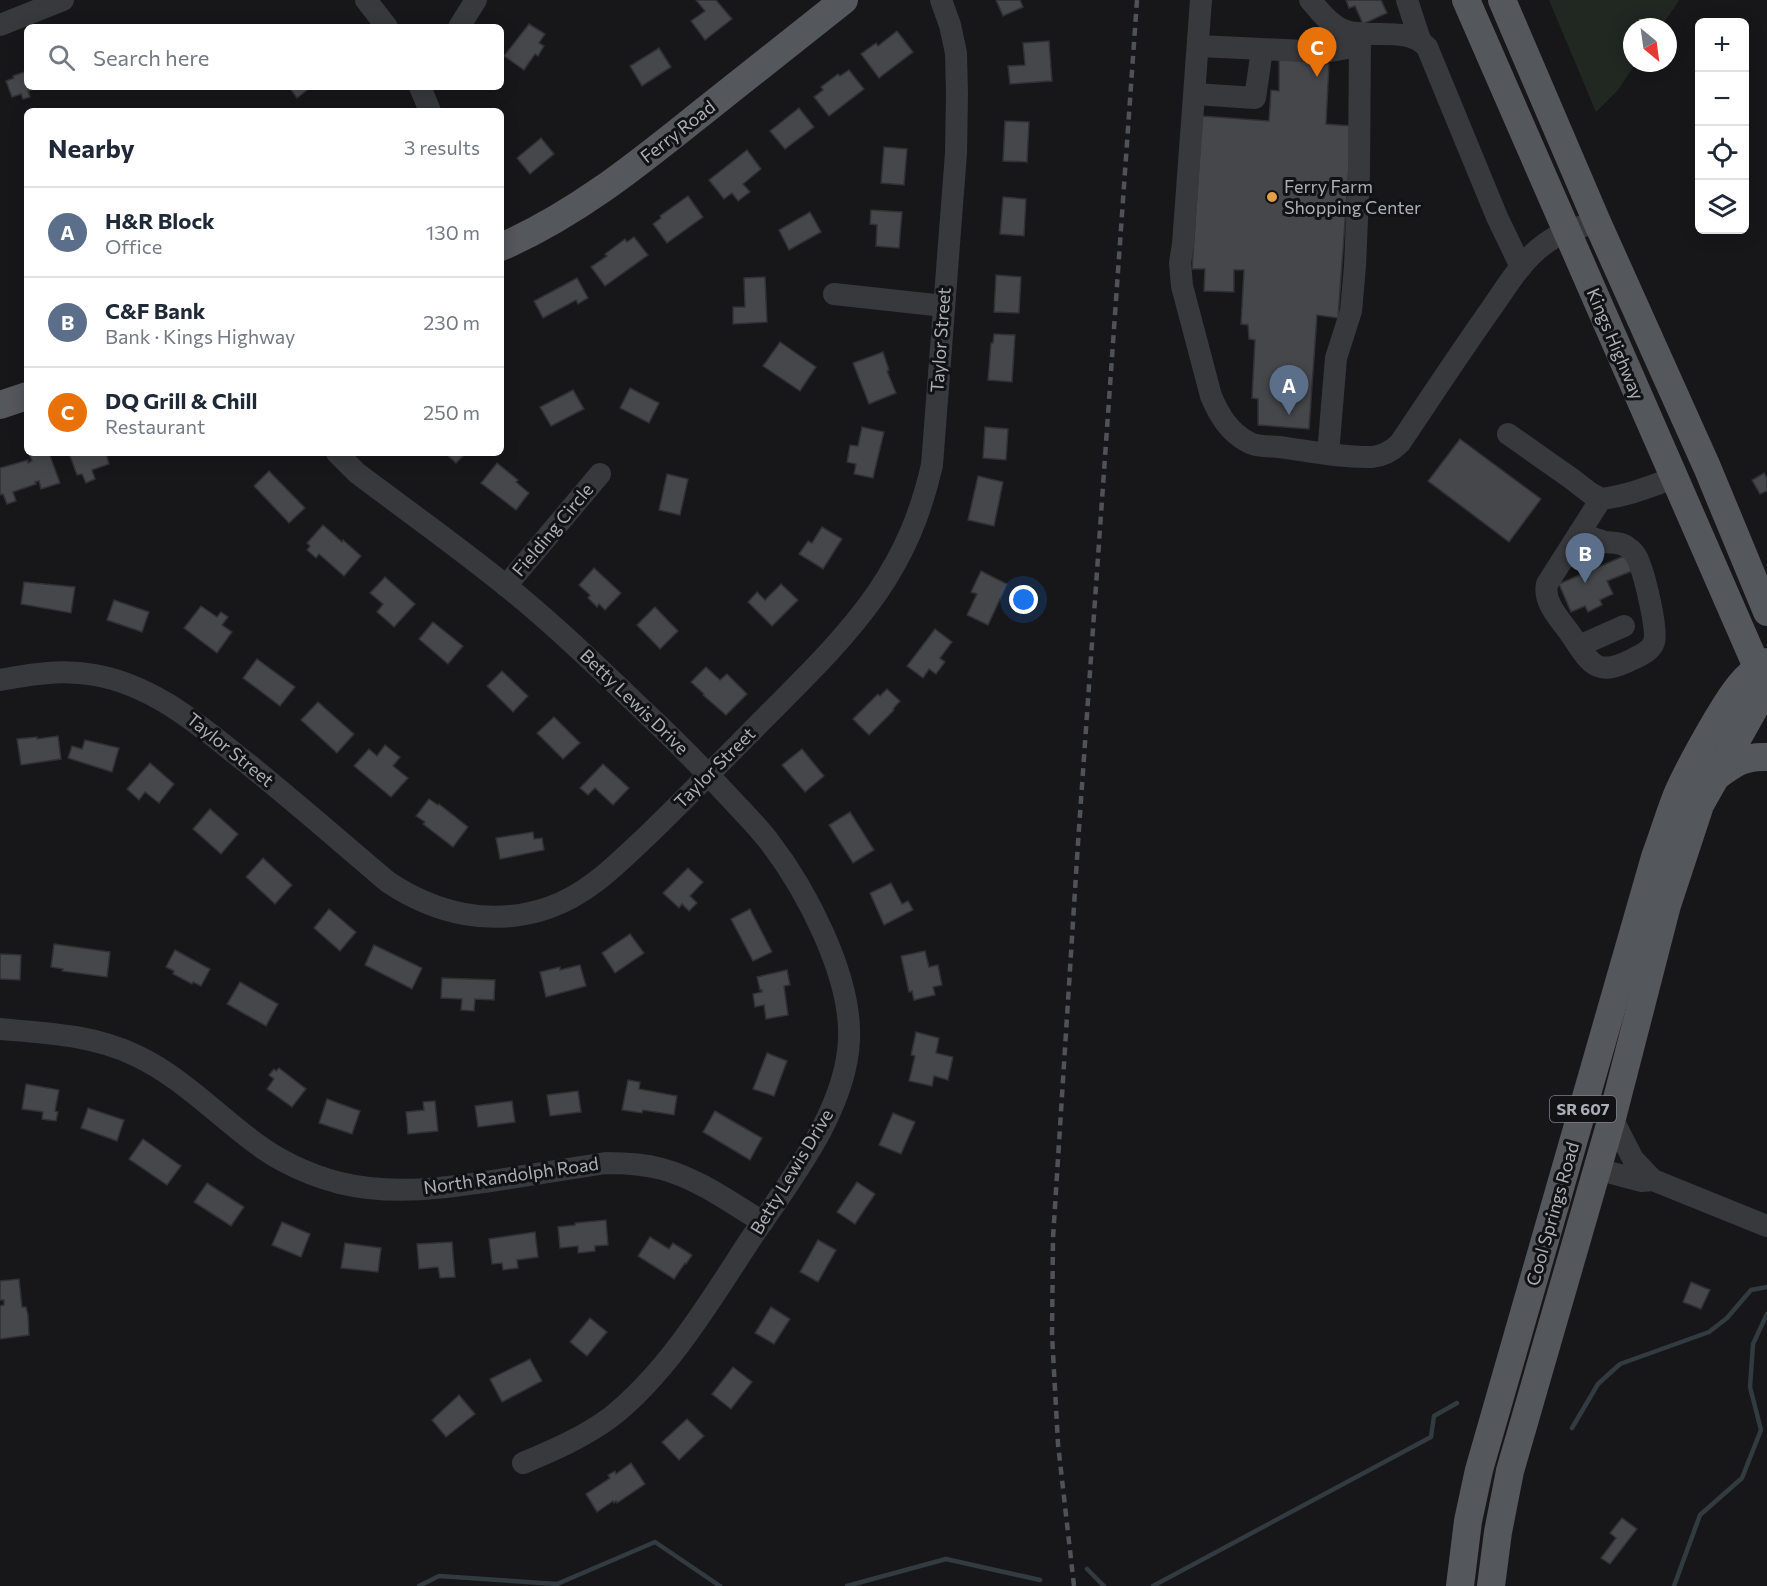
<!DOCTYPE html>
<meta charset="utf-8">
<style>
body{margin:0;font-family:Commissioner,sans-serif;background:#f6f6f7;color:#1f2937}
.controls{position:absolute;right:18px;top:18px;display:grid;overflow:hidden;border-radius:9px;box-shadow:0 3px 15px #0003}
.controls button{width:54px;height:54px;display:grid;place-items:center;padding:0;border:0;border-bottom:2px solid #e0e1e3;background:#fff;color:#1f2937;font:30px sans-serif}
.compass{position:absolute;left:1623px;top:18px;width:54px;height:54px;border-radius:50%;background:#fff;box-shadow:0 3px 15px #0003;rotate:151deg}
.you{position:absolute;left:1024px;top:600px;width:21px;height:21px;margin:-15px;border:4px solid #fff;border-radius:50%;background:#1a73e8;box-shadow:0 0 0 9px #1a73e833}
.badge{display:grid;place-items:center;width:39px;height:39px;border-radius:50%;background:#775f3e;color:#fff;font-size:20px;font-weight:700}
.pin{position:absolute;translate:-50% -50px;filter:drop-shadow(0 2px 3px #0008)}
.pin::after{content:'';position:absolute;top:32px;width:21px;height:18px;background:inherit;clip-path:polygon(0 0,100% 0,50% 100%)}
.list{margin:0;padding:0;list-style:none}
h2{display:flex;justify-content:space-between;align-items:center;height:78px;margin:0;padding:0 24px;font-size:26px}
h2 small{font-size:20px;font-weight:400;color:#747a83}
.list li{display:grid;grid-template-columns:39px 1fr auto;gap:18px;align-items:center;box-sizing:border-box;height:90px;padding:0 24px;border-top:2px solid #e0e1e3}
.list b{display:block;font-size:22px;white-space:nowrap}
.list p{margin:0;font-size:20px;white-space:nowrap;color:#747a83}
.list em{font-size:20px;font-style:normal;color:#747a83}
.icon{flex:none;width:33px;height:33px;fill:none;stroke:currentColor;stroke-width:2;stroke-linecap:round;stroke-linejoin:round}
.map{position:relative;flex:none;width:1767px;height:1586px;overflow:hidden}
.search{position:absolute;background:#fff;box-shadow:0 3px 15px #0003;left:24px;top:24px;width:480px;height:66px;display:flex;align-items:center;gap:15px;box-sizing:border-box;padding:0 21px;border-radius:9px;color:#747a83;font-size:22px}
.panel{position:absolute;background:#fff;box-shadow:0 3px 15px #0003;left:24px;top:108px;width:480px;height:348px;border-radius:9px}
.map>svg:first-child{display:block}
.green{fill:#212822}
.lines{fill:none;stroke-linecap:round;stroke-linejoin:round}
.stream{stroke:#313b40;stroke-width:4.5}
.building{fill:#46474b;stroke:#313134;stroke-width:1.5}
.minor{stroke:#38393d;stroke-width:22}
.major{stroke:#54575c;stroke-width:28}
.rail{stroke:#4f5256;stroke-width:4.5;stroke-dasharray:8 6;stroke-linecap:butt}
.poi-dot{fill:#e2a046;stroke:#121214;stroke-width:2}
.labels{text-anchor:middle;stroke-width:6;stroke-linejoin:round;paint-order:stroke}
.shield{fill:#121214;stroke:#7c8086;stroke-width:1.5}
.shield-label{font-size:16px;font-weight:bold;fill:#aaafb7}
.street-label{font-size:18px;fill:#aaafb7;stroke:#121214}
.poi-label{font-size:18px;fill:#aaafb7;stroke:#121214;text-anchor:start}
</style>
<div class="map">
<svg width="1767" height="1586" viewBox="0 0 1767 1586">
<rect width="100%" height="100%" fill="#171719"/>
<polygon class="green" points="1549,0 1679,0 1661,27 1632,27 1632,63 1636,63 1618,90 1596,112"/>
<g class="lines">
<g class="stream">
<polyline points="1572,1428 1598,1384 1620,1364 1709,1332 1727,1318 1751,1290 1767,1287"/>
<polyline points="1087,1569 1104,1586"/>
<polyline points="419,1586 439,1576 557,1584 655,1542 720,1586"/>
<polyline points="847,1586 946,1559 1040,1580"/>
<polyline points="1153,1586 1431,1437 1434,1416 1457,1403"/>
<polyline points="1674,1586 1700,1515 1742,1478 1761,1430 1750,1387 1753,1344 1767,1314"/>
</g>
</g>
<g class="building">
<polygon points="696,0 716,0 732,19 705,40 691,21 705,11"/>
<polygon points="996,0 1020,0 1023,7 1003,16"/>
<polygon points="1346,0 1381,0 1387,13 1363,24 1355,6 1349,8"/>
<polygon points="529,24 545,34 539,43 544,46 538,56 535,54 524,70 504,56"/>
<polygon points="897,31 913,52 879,78 861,54 876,43 878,46"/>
<polygon points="1049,41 1052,81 1010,84 1008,66 1025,65 1023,43"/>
<polygon points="659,48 671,67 642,86 630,66"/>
<polygon points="1279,59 1329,64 1326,124 1352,126 1338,318 1317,315 1309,429 1258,425 1258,399 1252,398 1255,340 1249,339 1248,325 1241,324 1244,270 1234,270 1234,292 1204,291 1205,269 1192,269 1202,116 1269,121 1271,90 1279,91"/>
<polygon points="849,70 864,89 829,116 814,97 823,90 821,87 838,74 840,76"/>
<polygon points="27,71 27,87 39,87 28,91 30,97 23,99 21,94 12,97 6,81 14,78 13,76"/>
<polygon points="289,87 311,87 297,98"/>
<polygon points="799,108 814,127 785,149 770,131"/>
<polygon points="1005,121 1029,122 1027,162 1003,161"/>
<polygon points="541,138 554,154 530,174 517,158"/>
<polygon points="884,147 907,149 904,185 881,183"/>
<polygon points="747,150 761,169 743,184 750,192 738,201 732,193 724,199 709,180"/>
<polygon points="688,196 703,217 667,243 653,224 661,218 660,216"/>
<polygon points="1003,197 1026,199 1024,236 1000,234"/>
<polygon points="871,210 902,212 899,248 876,246 877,225 870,224"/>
<polygon points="810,212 821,232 789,250 779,230"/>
<polygon points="634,237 648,255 605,286 591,267 607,256 605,254 625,239 627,242"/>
<polygon points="996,275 1021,277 1019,313 994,312"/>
<polygon points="765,277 767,322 733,324 733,307 745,307 744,278"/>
<polygon points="577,278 588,298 578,304 576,300 543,318 534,301"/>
<polygon points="994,334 1015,335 1012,382 988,380 991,343 993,343"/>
<polygon points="780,342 816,367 800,391 763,366"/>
<polygon points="883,352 889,370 887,371 896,393 869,404 853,363"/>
<polygon points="630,388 659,403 649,423 620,408"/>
<polygon points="573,390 584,409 551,426 540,407"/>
<polygon points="862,427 884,432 873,478 854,474 856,464 847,462 850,445 858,446"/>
<polygon points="985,427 1008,429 1006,460 983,458"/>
<polygon points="1460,439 1541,499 1509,542 1428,481"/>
<polygon points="29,453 49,453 60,483 41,489 39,481 35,482 36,484 13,492 16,501 7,504 3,494 0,495 0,468 28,460 28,463 32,461"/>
<polygon points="69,453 106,453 109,464 92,470 95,479 86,483 82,474 77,475"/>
<polygon points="445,453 466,453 456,463"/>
<polygon points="497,463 518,480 516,482 529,493 516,510 481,483"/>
<polygon points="269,471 305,508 289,523 254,486"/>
<polygon points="1764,473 1767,478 1767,491 1760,494 1752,480"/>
<polygon points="667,474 688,479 680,515 659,510"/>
<polygon points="978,476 1003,482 994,526 968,520"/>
<polygon points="323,525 342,542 343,540 361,556 344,576 319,554 316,558 307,550 310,546 307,543"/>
<polygon points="822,527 842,539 823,569 799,554 808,541 812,543"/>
<polygon points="1631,553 1637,569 1607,581 1613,594 1600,600 1602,605 1588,612 1585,606 1571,612 1559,584"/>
<polygon points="594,568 621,593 605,610 599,604 597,607 588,598 590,595 579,585"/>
<polygon points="981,571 1007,584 988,625 967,615 977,594 971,592"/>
<polygon points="385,577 415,604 394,627 377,612 383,604 370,593"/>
<polygon points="24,582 75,587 71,613 21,604"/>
<polygon points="781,584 798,600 772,626 748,602 757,592 765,600"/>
<polygon points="114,600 149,612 142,632 107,620"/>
<polygon points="201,606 217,617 221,612 228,617 222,625 232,632 217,653 184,628"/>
<polygon points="655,607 678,631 660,649 637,625"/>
<polygon points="433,622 463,646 448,664 419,639"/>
<polygon points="935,629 952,642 940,658 945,662 936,674 929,669 923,678 907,666"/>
<polygon points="257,659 295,687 280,706 243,678"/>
<polygon points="706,667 720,680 727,674 747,694 726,715 703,695 704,694 691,682"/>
<polygon points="502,671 528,696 513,712 487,686"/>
<polygon points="887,689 900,701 893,709 894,710 869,735 853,719 878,694 880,696"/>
<polygon points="318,702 354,734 337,753 301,720"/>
<polygon points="554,717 580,743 563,759 537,733"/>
<polygon points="58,736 61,759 21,765 17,739 37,737 37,739"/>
<polygon points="85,740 119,748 112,772 68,758 72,746 82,749"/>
<polygon points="385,745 400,757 393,766 408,778 391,797 354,766 369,749 377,756"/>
<polygon points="802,749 824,776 805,792 782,765"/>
<polygon points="150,763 174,784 159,803 145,792 139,800 127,789"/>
<polygon points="603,764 629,788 613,805 595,788 588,795 580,788"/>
<polygon points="429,799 438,805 439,804 468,827 453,847 423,824 425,822 416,816"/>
<polygon points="210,809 238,834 221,854 193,829"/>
<polygon points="850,812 874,850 853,863 829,825"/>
<polygon points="533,832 534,839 542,838 544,850 500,859 496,838"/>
<polygon points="263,858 292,885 275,904 246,877"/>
<polygon points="688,868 703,882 690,896 697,903 689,911 682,904 679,908 663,893"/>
<polygon points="891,883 902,904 908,901 913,910 884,925 870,893"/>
<polygon points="329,909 356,932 340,951 314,928"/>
<polygon points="750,909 772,952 753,961 731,919"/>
<polygon points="630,934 644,953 615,973 602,953"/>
<polygon points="54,944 110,952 107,977 62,971 63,969 51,967"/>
<polygon points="374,945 422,968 412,989 365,965"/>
<polygon points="175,950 210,969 201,986 193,982 192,984 173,974 174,971 166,967"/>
<polygon points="925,951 929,967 938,965 942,985 933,987 935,995 914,1000 912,991 909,992 901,956"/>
<polygon points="0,954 21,955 20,980 0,979"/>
<polygon points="580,965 586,986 546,997 540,972 560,967 560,970"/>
<polygon points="787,970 790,985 784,986 788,1015 766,1019 764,1005 755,1007 753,994 762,992 762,990 760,990 757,977"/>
<polygon points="442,978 495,980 494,1000 475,999 474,1011 461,1010 462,999 441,998"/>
<polygon points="240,982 278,1004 266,1026 227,1004"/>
<polygon points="916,1032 939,1038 936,1053 953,1057 948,1080 934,1076 932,1086 909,1081 915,1056 911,1055"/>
<polygon points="767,1053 787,1061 774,1096 753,1089"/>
<polygon points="279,1068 306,1089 292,1107 267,1089 274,1079 269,1075 274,1069 276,1071"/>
<polygon points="628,1080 640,1082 639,1089 677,1096 674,1115 643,1110 642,1113 622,1110"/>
<polygon points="26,1084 59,1090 55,1111 58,1112 56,1121 42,1119 43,1112 22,1109"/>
<polygon points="578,1091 581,1112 550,1116 547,1095"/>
<polygon points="327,1099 360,1111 352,1134 319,1123"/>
<polygon points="435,1101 438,1131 408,1134 406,1112 424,1110 423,1102"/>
<polygon points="512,1101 515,1122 478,1127 475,1106"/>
<polygon points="88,1108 124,1120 117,1141 81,1128"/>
<polygon points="715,1111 762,1138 750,1160 703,1132"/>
<polygon points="893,1113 915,1122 901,1154 879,1145"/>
<polygon points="143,1139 181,1166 167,1185 129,1159"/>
<polygon points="857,1182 875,1194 855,1224 837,1212"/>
<polygon points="207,1183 244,1207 231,1226 194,1202"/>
<polygon points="606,1220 608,1245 595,1246 595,1251 578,1253 578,1246 560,1248 558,1227 575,1225 575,1223"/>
<polygon points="282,1222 310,1234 301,1257 272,1245"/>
<polygon points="535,1232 538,1257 517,1260 518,1268 503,1270 502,1263 492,1264 489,1239"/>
<polygon points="650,1237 669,1249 673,1243 692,1255 686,1264 685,1263 674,1279 638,1256"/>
<polygon points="818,1240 836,1250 818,1282 800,1272"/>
<polygon points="452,1242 455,1277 440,1278 438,1267 419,1269 417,1244"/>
<polygon points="345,1243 381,1248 378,1272 341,1268"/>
<polygon points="19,1279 22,1307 26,1307 28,1315 29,1335 0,1339 0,1306 4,1305 4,1300 0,1300 0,1281"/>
<polygon points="1691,1282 1710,1290 1701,1309 1683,1302"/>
<polygon points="771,1307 790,1319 774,1344 755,1333"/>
<polygon points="590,1318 607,1332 587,1356 570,1342"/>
<polygon points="530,1359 542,1381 502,1402 490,1379"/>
<polygon points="733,1367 752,1382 731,1409 712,1394"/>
<polygon points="459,1395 475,1414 446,1437 432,1420"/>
<polygon points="687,1419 704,1436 679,1460 662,1442"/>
<polygon points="631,1463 645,1484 617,1503 616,1501 614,1503 613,1501 597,1512 586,1494 610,1478 608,1475 615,1471 616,1474"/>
<polygon points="1622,1518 1637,1529 1610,1564 1601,1558 1616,1538 1610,1533"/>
</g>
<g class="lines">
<g class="minor">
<polyline points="366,0 387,27"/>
<path d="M1201,0L1183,244L1180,263L1182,286L1211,396C1219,415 1229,432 1248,442C1256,447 1270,446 1279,447C1309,451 1341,458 1372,457C1383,456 1392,451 1400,443C1431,397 1461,351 1493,306C1509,283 1523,259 1546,243C1561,232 1580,227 1597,222"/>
<path d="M1310,0C1319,10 1328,23 1341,29C1368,41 1405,24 1427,47L1497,217L1521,267"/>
<polyline points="1407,0 1420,40"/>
<polyline points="0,25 63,0"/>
<polyline points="459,27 476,0"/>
<polyline points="1199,46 1325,52 1359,46"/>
<polyline points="420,87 430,111"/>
<polyline points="1195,94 1255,98 1262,50"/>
<polyline points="834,294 944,306"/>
<polyline points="1508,434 1572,479 1590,493 1601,499"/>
<path d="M337,453L357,473C406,510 457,546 505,585C555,625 602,671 648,715C677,742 705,771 732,800C744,813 757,826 768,840C806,889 852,976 849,1040C846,1111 789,1182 750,1240C710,1301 669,1371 611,1417C584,1437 554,1450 523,1463"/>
<polyline points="1328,454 1336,358 1351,311 1355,266 1359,172 1360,33"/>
<path d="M1579,533C1588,536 1596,539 1605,542C1612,543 1621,542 1627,547C1634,551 1638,558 1640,565C1645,578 1658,630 1654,642C1651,651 1641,655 1633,659C1594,679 1590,662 1569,632C1559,618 1543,602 1547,584L1601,499C1627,496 1649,487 1674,478"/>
<polyline points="506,586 600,474"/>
<polyline points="1579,646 1624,626"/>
<path d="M0,680C33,674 62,669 95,675C156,686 201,727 248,764C295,802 342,843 388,882C436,914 492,927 548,908C589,894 618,863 649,834C680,804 709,774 739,744C786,695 838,649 877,593C905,552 921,513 932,465L956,153L957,94L956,53L950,25L941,0"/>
<path d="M0,1029C47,1033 94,1035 137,1056C181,1077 215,1113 254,1142C279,1161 310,1175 340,1183C393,1196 446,1188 498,1180C534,1174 570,1169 606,1163C625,1163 644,1164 662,1169C699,1179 731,1203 763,1222"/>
<polyline points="1612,1118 1633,1159 1653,1180 1767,1226"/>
<polyline points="1597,1169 1642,1181 1653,1180"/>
</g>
<g class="major">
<polyline points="1466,0 1757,667 1766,684"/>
<polyline points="1502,0 1597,222 1707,467 1767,612"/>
<path d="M501,247C573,216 634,167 694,119C744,79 794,40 844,0"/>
<polyline points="0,405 27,396"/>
<path d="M1717,776C1735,763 1744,756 1767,757"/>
<path d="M1460,1586L1468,1521L1479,1470L1655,857C1663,836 1669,815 1677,795C1688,769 1702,745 1716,721C1730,698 1743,675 1767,662"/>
<polyline points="1491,1586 1498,1532 1510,1471 1612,1118 1667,905 1700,805 1767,686"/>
</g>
<polyline class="rail" points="1074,1586 1058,1444 1052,1335 1053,1238 1078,843 1137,0"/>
</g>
<circle class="poi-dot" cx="1272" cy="197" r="6"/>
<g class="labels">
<rect class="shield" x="1550" y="1096" width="66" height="26" rx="4.5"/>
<g class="shield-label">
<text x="1583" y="1115">SR 607</text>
</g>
<g class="street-label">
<text transform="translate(678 132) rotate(-38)" y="6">Ferry Road</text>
<text transform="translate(941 340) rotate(-86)" y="6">Taylor Street</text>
<text transform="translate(1615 344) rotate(67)" y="6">Kings Highway</text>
<text transform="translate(553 530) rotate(-50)" y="6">Fielding Circle</text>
<text transform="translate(634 702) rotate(44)" y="6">Betty Lewis Drive</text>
<text transform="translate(230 750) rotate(39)" y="6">Taylor Street</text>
<text transform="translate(715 768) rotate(-45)" y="6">Taylor Street</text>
<text transform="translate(792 1172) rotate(-59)" y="6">Betty Lewis Drive</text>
<text transform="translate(511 1176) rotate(-8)" y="6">North Randolph Road</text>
<text transform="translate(1553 1214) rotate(-74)" y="6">Cool Springs Road</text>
</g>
<g class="poi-label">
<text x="1284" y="193">Ferry Farm<tspan x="1284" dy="21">Shopping Center</tspan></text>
</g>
</g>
</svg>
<div class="controls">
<button>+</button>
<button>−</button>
<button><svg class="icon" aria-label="locate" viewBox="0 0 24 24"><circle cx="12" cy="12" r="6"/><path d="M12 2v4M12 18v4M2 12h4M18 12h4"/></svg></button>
<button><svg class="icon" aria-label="layers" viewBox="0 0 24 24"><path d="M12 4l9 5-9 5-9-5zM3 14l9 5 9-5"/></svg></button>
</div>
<svg class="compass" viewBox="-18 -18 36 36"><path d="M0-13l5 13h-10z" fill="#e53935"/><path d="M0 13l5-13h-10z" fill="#747a83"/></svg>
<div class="you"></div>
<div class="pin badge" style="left:1289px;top:415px;background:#5c6f8a">A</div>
<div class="pin badge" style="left:1585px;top:583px;background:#5c6f8a">B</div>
<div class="pin badge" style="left:1317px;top:77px;background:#e8710a">C</div>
<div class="search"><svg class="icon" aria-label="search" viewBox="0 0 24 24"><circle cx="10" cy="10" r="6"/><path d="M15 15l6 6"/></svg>Search here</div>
<section class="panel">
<h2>Nearby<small>3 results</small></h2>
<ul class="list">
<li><span class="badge" style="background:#5c6f8a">A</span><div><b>H&amp;R Block</b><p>Office</p></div><em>130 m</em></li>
<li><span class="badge" style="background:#5c6f8a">B</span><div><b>C&amp;F Bank</b><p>Bank · Kings Highway</p></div><em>230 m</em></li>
<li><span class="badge" style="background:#e8710a">C</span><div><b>DQ Grill &amp; Chill</b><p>Restaurant</p></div><em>250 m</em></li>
</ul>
</section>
</div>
